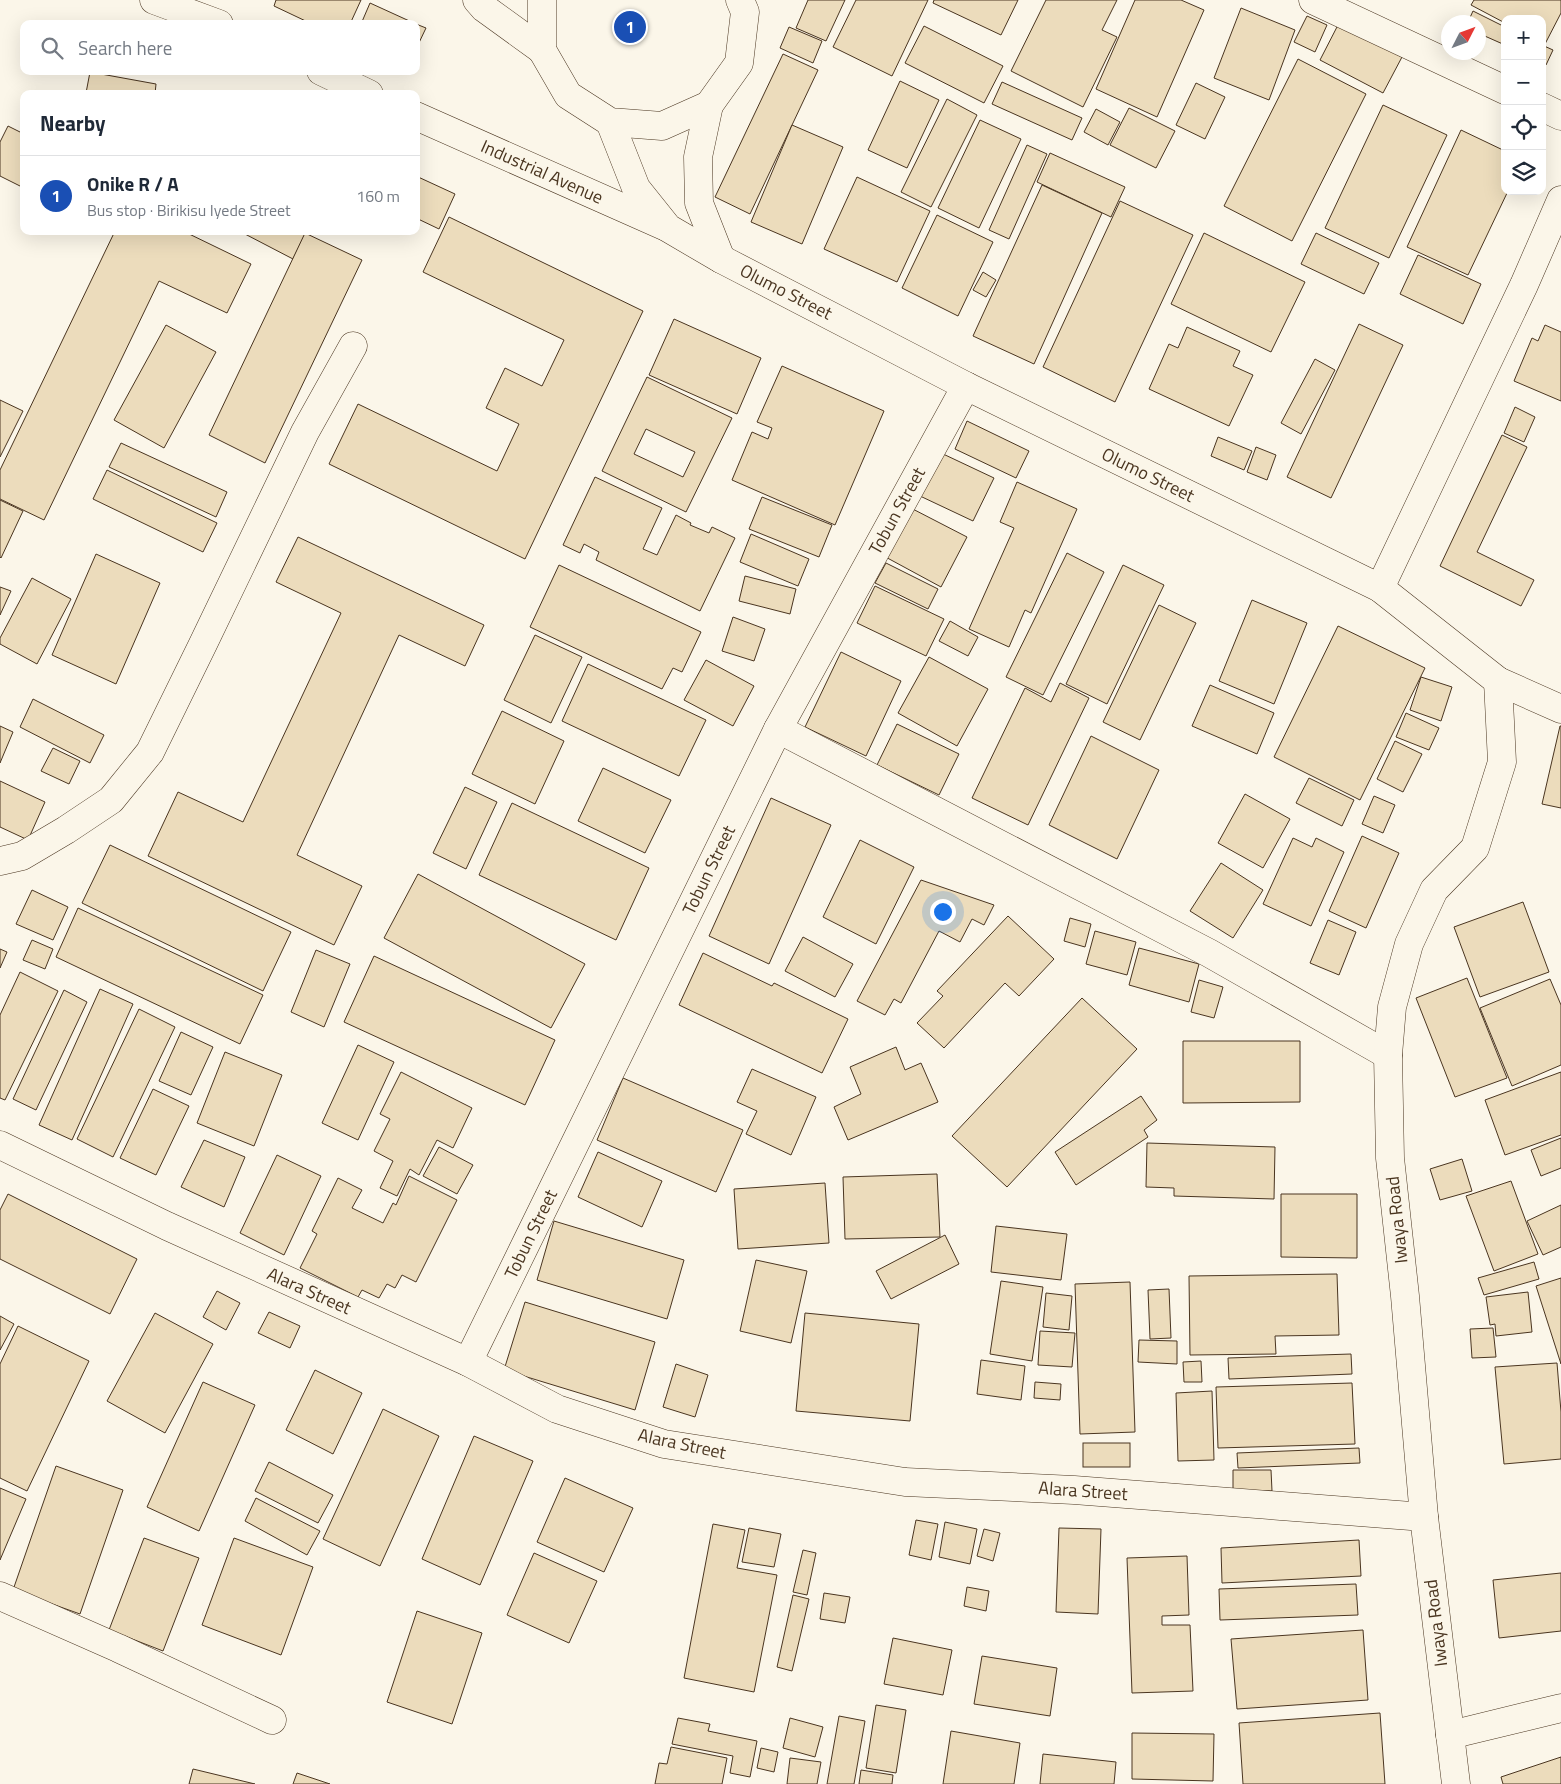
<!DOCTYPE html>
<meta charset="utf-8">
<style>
body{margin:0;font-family:"Titillium Web",sans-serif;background:#f2f2f3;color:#1f2937}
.controls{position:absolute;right:15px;top:15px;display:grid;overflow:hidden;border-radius:10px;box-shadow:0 5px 20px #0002}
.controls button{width:45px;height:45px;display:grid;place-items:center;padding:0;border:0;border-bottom:1px solid #e0e1e3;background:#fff;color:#1f2937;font:25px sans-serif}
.compass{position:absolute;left:1441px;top:15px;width:45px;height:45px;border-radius:50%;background:#fff;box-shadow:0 5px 20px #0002;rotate:48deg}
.you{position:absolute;left:942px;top:911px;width:18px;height:18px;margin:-12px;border:4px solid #fff;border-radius:50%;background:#1a73e8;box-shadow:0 0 0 8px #1a73e833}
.badge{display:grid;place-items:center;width:32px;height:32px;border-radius:50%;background:#d93025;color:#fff;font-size:16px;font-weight:700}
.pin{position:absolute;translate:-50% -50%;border:2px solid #fff;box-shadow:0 1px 5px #0006}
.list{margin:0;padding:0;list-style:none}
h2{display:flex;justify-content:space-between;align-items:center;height:65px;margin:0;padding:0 20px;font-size:21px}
h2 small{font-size:16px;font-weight:400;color:#747a83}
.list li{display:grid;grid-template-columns:32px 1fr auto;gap:15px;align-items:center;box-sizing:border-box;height:80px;padding:0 20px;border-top:1px solid #e0e1e3}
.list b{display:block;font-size:19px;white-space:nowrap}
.list p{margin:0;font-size:16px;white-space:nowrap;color:#747a83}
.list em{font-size:16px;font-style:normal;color:#747a83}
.icon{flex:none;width:28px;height:28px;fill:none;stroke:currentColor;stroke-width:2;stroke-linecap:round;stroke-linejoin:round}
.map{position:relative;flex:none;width:1561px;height:1784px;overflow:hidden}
.search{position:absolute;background:#fff;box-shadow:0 5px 20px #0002;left:20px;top:20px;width:400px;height:55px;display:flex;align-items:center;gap:12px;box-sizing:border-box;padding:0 18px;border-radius:10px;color:#747a83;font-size:19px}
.panel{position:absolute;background:#fff;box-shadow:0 5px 20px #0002;left:20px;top:90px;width:400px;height:145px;border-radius:10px}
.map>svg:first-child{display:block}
.building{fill:#ecdcbc;stroke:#4a3520;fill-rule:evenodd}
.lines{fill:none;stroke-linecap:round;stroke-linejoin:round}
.minor-casing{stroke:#4a3520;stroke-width:29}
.minor{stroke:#fbf6e9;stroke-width:28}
.labels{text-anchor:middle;stroke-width:4;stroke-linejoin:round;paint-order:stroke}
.street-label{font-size:18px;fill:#4a3520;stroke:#fbf6e9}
</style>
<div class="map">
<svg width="1561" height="1784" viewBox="0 0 1561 1784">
<rect width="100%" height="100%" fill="#fbf6e9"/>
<g class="building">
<polygon points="276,0 361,0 350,24 312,24 274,6"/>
<polygon points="808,0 845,0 826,41 796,28"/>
<polygon points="856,0 928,0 892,76 833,47"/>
<polygon points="934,0 1018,0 1001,35 933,3"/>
<polygon points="1046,0 1117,0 1102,30 1117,37 1083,107 1011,71"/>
<polygon points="1135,0 1181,0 1204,10 1157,117 1096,89"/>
<polygon points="1474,0 1561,0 1561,13 1545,44 1542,43 1542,19 1505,19 1505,23 1471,5"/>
<polygon points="370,3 416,24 361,24"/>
<polygon points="1241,8 1295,30 1269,100 1214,78"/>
<polygon points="1473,11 1505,27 1505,45 1478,33 1478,22 1468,22"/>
<polygon points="1307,16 1327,25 1315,52 1294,42"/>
<polygon points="1339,23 1402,57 1383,93 1320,60"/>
<polygon points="416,24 426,28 416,49"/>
<polygon points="924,26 1003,66 984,103 905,63"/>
<polygon points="789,27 822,41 813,63 780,48"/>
<polygon points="1542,45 1553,50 1546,65 1542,63"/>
<polygon points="783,54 818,70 750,214 715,197"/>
<polygon points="1298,59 1366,94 1292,241 1224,206"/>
<polygon points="90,72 156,84 155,94 86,93"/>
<polygon points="900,81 939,100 907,168 868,150"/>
<polygon points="1002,82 1082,118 1072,140 992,104"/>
<polygon points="1196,83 1225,97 1205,139 1176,125"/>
<polygon points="947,99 977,115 931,207 901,192"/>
<polygon points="1383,105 1447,135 1389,258 1325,228"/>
<polygon points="1129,108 1175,131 1156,168 1110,145"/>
<polygon points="1096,109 1120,122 1108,145 1084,132"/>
<polygon points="980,120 1021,139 979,228 938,208"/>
<polygon points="792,125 843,147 802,244 751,222"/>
<polygon points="8,126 24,134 24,188 0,176 0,142"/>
<polygon points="1461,130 1505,151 1505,191 1508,191 1468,275 1407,247"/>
<polygon points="1027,145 1047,154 1009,239 989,230"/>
<polygon points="1050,153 1125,187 1111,217 1037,182"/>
<polygon points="416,176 455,194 439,229 416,218"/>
<polygon points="857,177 930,211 897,282 824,249"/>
<polygon points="1042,185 1102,213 1034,364 973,336"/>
<polygon points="1120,201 1193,235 1115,402 1043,367"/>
<polygon points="937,215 993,242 958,316 902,288"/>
<polygon points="449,217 643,311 525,559 329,464 358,404 497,471 519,424 486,408 505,368 542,386 564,340 423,272"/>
<polygon points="113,231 137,231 132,241"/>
<polygon points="115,231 183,231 251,264 227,313 159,281 44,520 0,499 0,470"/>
<polygon points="244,231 307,231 293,259 243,233"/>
<polygon points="305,233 362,260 265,463 209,435"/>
<polygon points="1204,233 1305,282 1271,352 1171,304"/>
<polygon points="1316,233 1379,263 1364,294 1301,264"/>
<polygon points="1418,255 1481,284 1463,324 1400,294"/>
<polygon points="983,272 996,280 986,297 973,290"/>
<polygon points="674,319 761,358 737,414 649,375"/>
<polygon points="1359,324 1403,345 1331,498 1287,477"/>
<polygon points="166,325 216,352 164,448 114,420"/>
<polygon points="1545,325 1561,332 1561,401 1514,381 1532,338 1538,341"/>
<polygon points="1187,327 1240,351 1233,366 1253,375 1229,426 1149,389 1169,344 1178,348"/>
<polygon points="1315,359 1335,370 1301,434 1281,423"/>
<polygon points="782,366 884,411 835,525 732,480 752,432 768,439 772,428 757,422"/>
<path d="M647,377L732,418L686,512L602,471ZM646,429L695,452L683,477L634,454Z"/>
<polygon points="0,400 23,411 0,457"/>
<polygon points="1515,407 1535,417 1524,442 1504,433"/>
<polygon points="967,421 1029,451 1016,478 955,449"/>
<polygon points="1502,435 1527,447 1477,552 1534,580 1521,606 1440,566"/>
<polygon points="1218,437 1252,451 1244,470 1211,456"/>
<polygon points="121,443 227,492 216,517 109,467"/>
<polygon points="1256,447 1276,455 1267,480 1247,472"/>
<polygon points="941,453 994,478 973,521 920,496"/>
<polygon points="107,470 217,523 203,552 93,499"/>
<polygon points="595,477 662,508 643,549 657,555 676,515 691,523 690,525 709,533 712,527 735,538 700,611 596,560 599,552 584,544 580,553 563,545"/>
<polygon points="1017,482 1077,509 1031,613 1025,610 1009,647 969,629 1014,528 1000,522"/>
<polygon points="762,497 832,525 819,557 749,529"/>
<polygon points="0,500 23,511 1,558 0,557"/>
<polygon points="905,505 967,537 941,587 880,554"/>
<polygon points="751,534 809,559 798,586 740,562"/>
<polygon points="298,537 484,625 465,666 399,635 297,855 362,886 334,945 148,856 178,792 243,822 341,613 276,582"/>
<polygon points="1067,553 1104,572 1043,695 1006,677"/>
<polygon points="96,554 160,583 116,684 52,655"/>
<polygon points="886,563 938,589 928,609 875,583"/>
<polygon points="559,565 701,632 682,672 673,668 662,689 530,627"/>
<polygon points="1123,565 1164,585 1107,704 1066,684"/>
<polygon points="745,576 796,589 790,614 739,601"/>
<polygon points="32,578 71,599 37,664 0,644 0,638"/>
<polygon points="875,586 944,619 926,656 857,623"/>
<polygon points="0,587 11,591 0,615"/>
<polygon points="1252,600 1307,623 1274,704 1219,681"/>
<polygon points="1159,605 1196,623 1140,740 1103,722"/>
<polygon points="733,617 765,629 754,661 722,651"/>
<polygon points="950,621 978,637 968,656 939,641"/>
<polygon points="1338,626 1425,668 1360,800 1274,757"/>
<polygon points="535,635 582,657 551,723 504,700"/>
<polygon points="841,652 901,681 866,756 805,727"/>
<polygon points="929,657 988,689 957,746 898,713"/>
<polygon points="706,660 754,686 733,726 684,700"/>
<polygon points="588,664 706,720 679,776 562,721"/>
<polygon points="1421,677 1452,687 1441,721 1410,710"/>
<polygon points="1060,683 1089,698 1028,825 972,798 1025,688 1051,702"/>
<polygon points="1210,685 1274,713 1257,754 1192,726"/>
<polygon points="33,699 104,735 90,763 20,727"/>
<polygon points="502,711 564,741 535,804 472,774"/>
<polygon points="1406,713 1439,728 1429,750 1396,737"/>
<polygon points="897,724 959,754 939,795 877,765"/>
<polygon points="0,726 13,732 0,763"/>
<polygon points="1560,726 1561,726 1561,808 1542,804"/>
<polygon points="1091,736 1159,770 1117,859 1049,825"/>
<polygon points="1395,741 1422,754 1403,792 1377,779"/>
<polygon points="53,748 80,761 69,784 41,771"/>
<polygon points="603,768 671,800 645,853 578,821"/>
<polygon points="1309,778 1354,800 1342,826 1296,803"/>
<polygon points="0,781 45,802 28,840 0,827"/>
<polygon points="465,787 497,802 466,869 433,853"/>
<polygon points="1245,794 1290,819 1263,868 1218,843"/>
<polygon points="1374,796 1395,805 1383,833 1362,824"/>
<polygon points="771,798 831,825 769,964 709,936"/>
<polygon points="512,803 649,868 616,940 479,875"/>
<polygon points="1362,836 1399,853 1366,928 1329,911"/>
<polygon points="1293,838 1312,847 1316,838 1344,852 1311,926 1263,904"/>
<polygon points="860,840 914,867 876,944 823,917"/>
<polygon points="110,845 291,932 263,991 82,903"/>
<polygon points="1221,863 1263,890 1233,938 1190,911"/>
<polygon points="418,874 585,964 551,1028 384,938"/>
<polygon points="921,880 994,905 984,925 972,919 960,942 939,931 901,1003 894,999 885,1015 857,1001"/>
<polygon points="32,890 68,907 53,940 16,924"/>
<polygon points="1523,902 1549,972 1480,997 1454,927"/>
<polygon points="78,908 263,995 240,1044 56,957"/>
<polygon points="1008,916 1054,959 1019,996 1005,983 944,1048 917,1023 943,996 937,991"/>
<polygon points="1070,918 1091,924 1085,947 1064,941"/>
<polygon points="1328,920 1356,932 1339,975 1310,963"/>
<polygon points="1095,931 1136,942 1127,975 1086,964"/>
<polygon points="803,937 853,964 835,997 785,971"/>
<polygon points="32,940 53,949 45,969 23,960"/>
<polygon points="1139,948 1199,964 1189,1002 1129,985"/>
<polygon points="0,949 7,952 0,968"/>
<polygon points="316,950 350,964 324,1027 291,1012"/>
<polygon points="703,953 772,986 774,983 848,1019 822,1073 679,1005"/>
<polygon points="374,956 555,1040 525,1105 344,1022"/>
<polygon points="20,972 58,991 5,1100 0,1098 0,1015"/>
<polygon points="1467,978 1507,1078 1455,1097 1416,998"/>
<polygon points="1550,979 1561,1005 1561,1065 1512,1086 1480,1008"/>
<polygon points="1199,980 1223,987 1214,1018 1191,1012"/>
<polygon points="100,989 133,1004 72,1140 39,1125"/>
<polygon points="64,990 87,1002 36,1110 13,1099"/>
<polygon points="1082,998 1137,1049 1007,1187 952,1136"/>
<polygon points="139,1009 175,1027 113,1157 77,1139"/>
<polygon points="181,1032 213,1047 191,1095 159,1081"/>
<polygon points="1183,1041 1300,1041 1300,1102 1183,1103"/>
<polygon points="358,1045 394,1062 358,1140 322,1123"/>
<polygon points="896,1047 905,1070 921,1063 938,1102 848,1140 834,1107 861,1094 850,1067"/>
<polygon points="225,1052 282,1075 254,1146 197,1123"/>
<polygon points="752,1069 816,1097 791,1155 746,1134 757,1111 737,1102"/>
<polygon points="401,1072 472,1108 453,1148 437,1140 419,1175 410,1169 397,1196 380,1188 393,1161 374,1151 390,1119 380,1114"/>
<polygon points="1561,1072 1561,1135 1505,1155 1485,1100"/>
<polygon points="623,1078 743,1130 716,1192 597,1140"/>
<polygon points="153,1089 189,1106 156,1175 120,1158"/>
<polygon points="1141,1096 1157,1120 1144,1130 1148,1137 1076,1185 1055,1152"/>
<polygon points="1561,1138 1561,1168 1541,1176 1531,1150"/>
<polygon points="204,1140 245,1157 224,1207 181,1187"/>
<polygon points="1147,1143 1275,1147 1274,1199 1174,1196 1174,1188 1146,1187"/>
<polygon points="439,1147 473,1165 457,1194 423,1176"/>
<polygon points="598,1152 662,1181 642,1227 578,1197"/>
<polygon points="277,1155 321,1176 284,1255 240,1233"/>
<polygon points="1462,1159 1472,1191 1440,1200 1430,1169"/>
<polygon points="937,1174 940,1237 845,1239 843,1177"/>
<polygon points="409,1176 457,1200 416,1282 402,1275 395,1288 387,1284 379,1298 362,1290 358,1297 300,1268 317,1234 312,1231 338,1178 362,1190 352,1208 383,1223 393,1203 396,1205"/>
<polygon points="1511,1181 1538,1254 1494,1271 1466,1196"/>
<polygon points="825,1183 829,1243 738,1249 734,1189"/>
<polygon points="8,1194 137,1259 110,1314 0,1259 0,1210"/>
<polygon points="1281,1194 1357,1194 1357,1258 1281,1257"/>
<polygon points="1561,1205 1561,1247 1543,1255 1527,1221"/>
<polygon points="554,1221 684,1260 667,1319 537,1280"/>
<polygon points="996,1226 1067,1234 1061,1280 991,1272"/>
<polygon points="945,1235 959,1264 891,1299 876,1271"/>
<polygon points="756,1260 807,1271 791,1343 740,1331"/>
<polygon points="1534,1262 1539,1279 1484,1295 1478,1278"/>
<polygon points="1337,1274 1339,1335 1275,1336 1276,1354 1190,1355 1189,1276"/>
<polygon points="1561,1278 1561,1364 1536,1286"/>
<polygon points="1001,1281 1043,1287 1032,1361 990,1354"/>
<polygon points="1130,1282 1135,1432 1080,1434 1075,1284"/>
<polygon points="1169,1289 1171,1338 1150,1339 1148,1290"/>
<polygon points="217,1291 240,1303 226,1330 203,1317"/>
<polygon points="1528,1292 1532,1332 1496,1336 1495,1324 1490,1325 1486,1297"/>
<polygon points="1046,1293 1072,1296 1069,1330 1043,1327"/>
<polygon points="525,1302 655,1342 635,1410 504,1370"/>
<polygon points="269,1312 300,1326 290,1348 258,1333"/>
<polygon points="155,1313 213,1344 165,1433 107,1401"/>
<polygon points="805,1313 919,1324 910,1421 796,1411"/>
<polygon points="0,1316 14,1324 0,1350"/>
<polygon points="18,1326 89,1361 27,1491 0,1478 0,1364"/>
<polygon points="1493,1328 1496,1357 1472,1358 1470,1329"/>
<polygon points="1040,1331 1075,1333 1072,1367 1038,1365"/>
<polygon points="1139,1340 1177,1341 1177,1364 1138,1362"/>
<polygon points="1351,1354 1352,1374 1229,1379 1228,1358"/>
<polygon points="981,1360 1025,1366 1021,1400 977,1394"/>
<polygon points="1201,1361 1202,1382 1184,1382 1183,1362"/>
<polygon points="1557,1363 1561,1412 1561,1459 1504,1464 1495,1367"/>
<polygon points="676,1364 708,1375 695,1417 663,1407"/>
<polygon points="315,1370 362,1393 333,1454 286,1430"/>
<polygon points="203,1382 255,1405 199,1531 147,1507"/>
<polygon points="1035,1382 1061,1384 1060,1400 1034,1398"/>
<polygon points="1352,1383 1355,1444 1218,1448 1216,1387"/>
<polygon points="1212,1391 1214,1460 1178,1461 1176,1393"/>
<polygon points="383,1409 439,1436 380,1566 323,1539"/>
<polygon points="474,1436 533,1461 480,1585 422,1559"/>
<rect x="1083" y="1443" width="47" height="24"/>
<polygon points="1359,1448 1360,1463 1238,1468 1237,1453"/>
<polygon points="269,1462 333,1495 318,1523 255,1491"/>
<polygon points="56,1466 123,1490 80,1614 13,1590"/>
<polygon points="1233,1470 1271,1470 1272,1491 1233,1490"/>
<polygon points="565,1478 633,1508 604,1572 537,1542"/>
<polygon points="0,1488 26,1499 0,1560"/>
<polygon points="256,1498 320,1531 307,1555 245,1521"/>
<polygon points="916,1520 938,1524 931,1560 909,1555"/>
<polygon points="945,1522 977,1529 970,1564 939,1557"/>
<polygon points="713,1524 745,1530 737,1568 777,1575 754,1692 684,1678"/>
<polygon points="749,1528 781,1534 774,1567 742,1562"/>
<polygon points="1059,1528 1101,1529 1098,1614 1056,1612"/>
<polygon points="984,1529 1000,1533 993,1561 977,1556"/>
<polygon points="144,1538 199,1558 163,1651 109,1630"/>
<polygon points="234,1538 313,1567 281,1655 202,1625"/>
<polygon points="1359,1540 1361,1576 1222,1583 1221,1548"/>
<polygon points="803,1550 816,1553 807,1595 793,1592"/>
<polygon points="534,1553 597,1581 569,1643 507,1615"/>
<polygon points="1187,1556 1189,1615 1162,1616 1162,1625 1190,1625 1193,1691 1132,1693 1127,1558"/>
<polygon points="1561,1573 1561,1631 1499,1638 1493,1580"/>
<polygon points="1356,1584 1358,1615 1220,1620 1219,1589"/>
<polygon points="967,1587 989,1591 986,1611 964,1606"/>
<polygon points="824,1593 850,1597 845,1623 820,1619"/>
<polygon points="793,1595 809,1599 792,1671 777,1667"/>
<polygon points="417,1611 482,1633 452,1724 387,1702"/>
<polygon points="1363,1630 1368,1700 1237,1709 1231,1639"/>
<polygon points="893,1638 952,1650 943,1695 884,1684"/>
<polygon points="982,1656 1057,1668 1050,1716 974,1704"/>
<polygon points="876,1705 906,1710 896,1773 866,1768"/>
<polygon points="1380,1713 1385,1784 1243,1784 1239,1723"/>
<polygon points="839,1716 865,1721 854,1784 827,1784"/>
<polygon points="678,1718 710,1724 708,1731 757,1741 750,1777 730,1773 733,1756 672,1744"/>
<polygon points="790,1718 823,1727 815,1757 783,1748"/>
<polygon points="951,1731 1020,1743 1014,1784 943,1784"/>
<polygon points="1132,1733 1214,1734 1213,1781 1132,1779"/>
<polygon points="671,1747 727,1758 722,1784 655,1784 659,1763 667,1764"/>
<polygon points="761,1748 778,1752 774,1772 757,1768"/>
<polygon points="1043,1754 1116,1762 1114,1784 1040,1784"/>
<polygon points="1561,1757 1561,1784 1503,1784 1501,1777"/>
<polygon points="790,1758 821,1762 817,1784 787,1784"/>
<polygon points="193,1769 255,1784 189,1784"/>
<polygon points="861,1770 893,1775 892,1784 859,1784"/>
<polygon points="297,1773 330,1784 293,1784"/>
</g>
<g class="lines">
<g class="minor-casing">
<g id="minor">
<polyline points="154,0 219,24"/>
<polyline points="477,0 484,8 542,50"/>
<polyline points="542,0 542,50 568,95 610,122 662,126 709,105 739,63 745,12 740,0"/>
<polyline points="1313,0 1505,90"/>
<polyline points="321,71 369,94"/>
<polyline points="709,105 698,157 699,203 721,259"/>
<polyline points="1542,107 1561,116"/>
<polyline points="416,116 664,226"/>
<polyline points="610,122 636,188 668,228 721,259 966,386 1380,588 1498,681 1561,709"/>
<polyline points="1380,588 1524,285 1561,200"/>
<polyline points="778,729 1209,953 1388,1055"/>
<polyline points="0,861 22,856 66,830 111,800 150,752 203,644 305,432 353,346"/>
<polyline points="0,1145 167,1226 468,1362 557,1409 664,1444 905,1482 1074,1490 1424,1517"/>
<polyline points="468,1362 778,729 966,386"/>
<polyline points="0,1596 118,1648 272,1720"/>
<polyline points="1450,1735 1561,1708"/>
<polyline points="1456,1784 1424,1517 1405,1296 1390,1158 1388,1055 1392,1007 1409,944 1434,890 1475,848 1502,762 1498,681"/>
</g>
</g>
<use href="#minor" class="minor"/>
</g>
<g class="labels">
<g class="street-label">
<text transform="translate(542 172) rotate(24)" y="6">Industrial Avenue</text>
<text transform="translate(786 292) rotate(27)" y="6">Olumo Street</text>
<text transform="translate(1148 475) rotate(26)" y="6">Olumo Street</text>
<text transform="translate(897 511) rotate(-61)" y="6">Tobun Street</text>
<text transform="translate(709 870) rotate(-64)" y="6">Tobun Street</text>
<text transform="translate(1397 1220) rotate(-96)" y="6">Iwaya Road</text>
<text transform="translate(531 1234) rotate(-64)" y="6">Tobun Street</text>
<text transform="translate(309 1291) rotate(24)" y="6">Alara Street</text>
<text transform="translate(682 1444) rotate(12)" y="6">Alara Street</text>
<text transform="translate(1083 1491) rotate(4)" y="6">Alara Street</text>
<text transform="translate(1436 1623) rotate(-97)" y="6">Iwaya Road</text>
</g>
</g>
</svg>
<div class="controls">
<button>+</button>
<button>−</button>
<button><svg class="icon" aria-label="locate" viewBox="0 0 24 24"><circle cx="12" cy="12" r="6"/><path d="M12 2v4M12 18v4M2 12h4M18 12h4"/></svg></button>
<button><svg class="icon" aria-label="layers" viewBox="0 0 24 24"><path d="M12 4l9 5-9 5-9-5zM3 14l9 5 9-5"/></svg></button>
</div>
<svg class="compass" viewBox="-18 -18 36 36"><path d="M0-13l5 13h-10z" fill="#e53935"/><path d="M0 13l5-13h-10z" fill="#747a83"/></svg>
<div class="you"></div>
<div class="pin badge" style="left:630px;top:27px;background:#1a4fb4">1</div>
<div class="search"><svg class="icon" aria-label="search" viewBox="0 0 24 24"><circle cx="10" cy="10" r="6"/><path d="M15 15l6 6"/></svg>Search here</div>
<section class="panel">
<h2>Nearby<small></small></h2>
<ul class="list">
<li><span class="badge" style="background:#1a4fb4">1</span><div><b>Onike R / A</b><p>Bus stop · Birikisu Iyede Street</p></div><em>160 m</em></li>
</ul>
</section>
</div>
